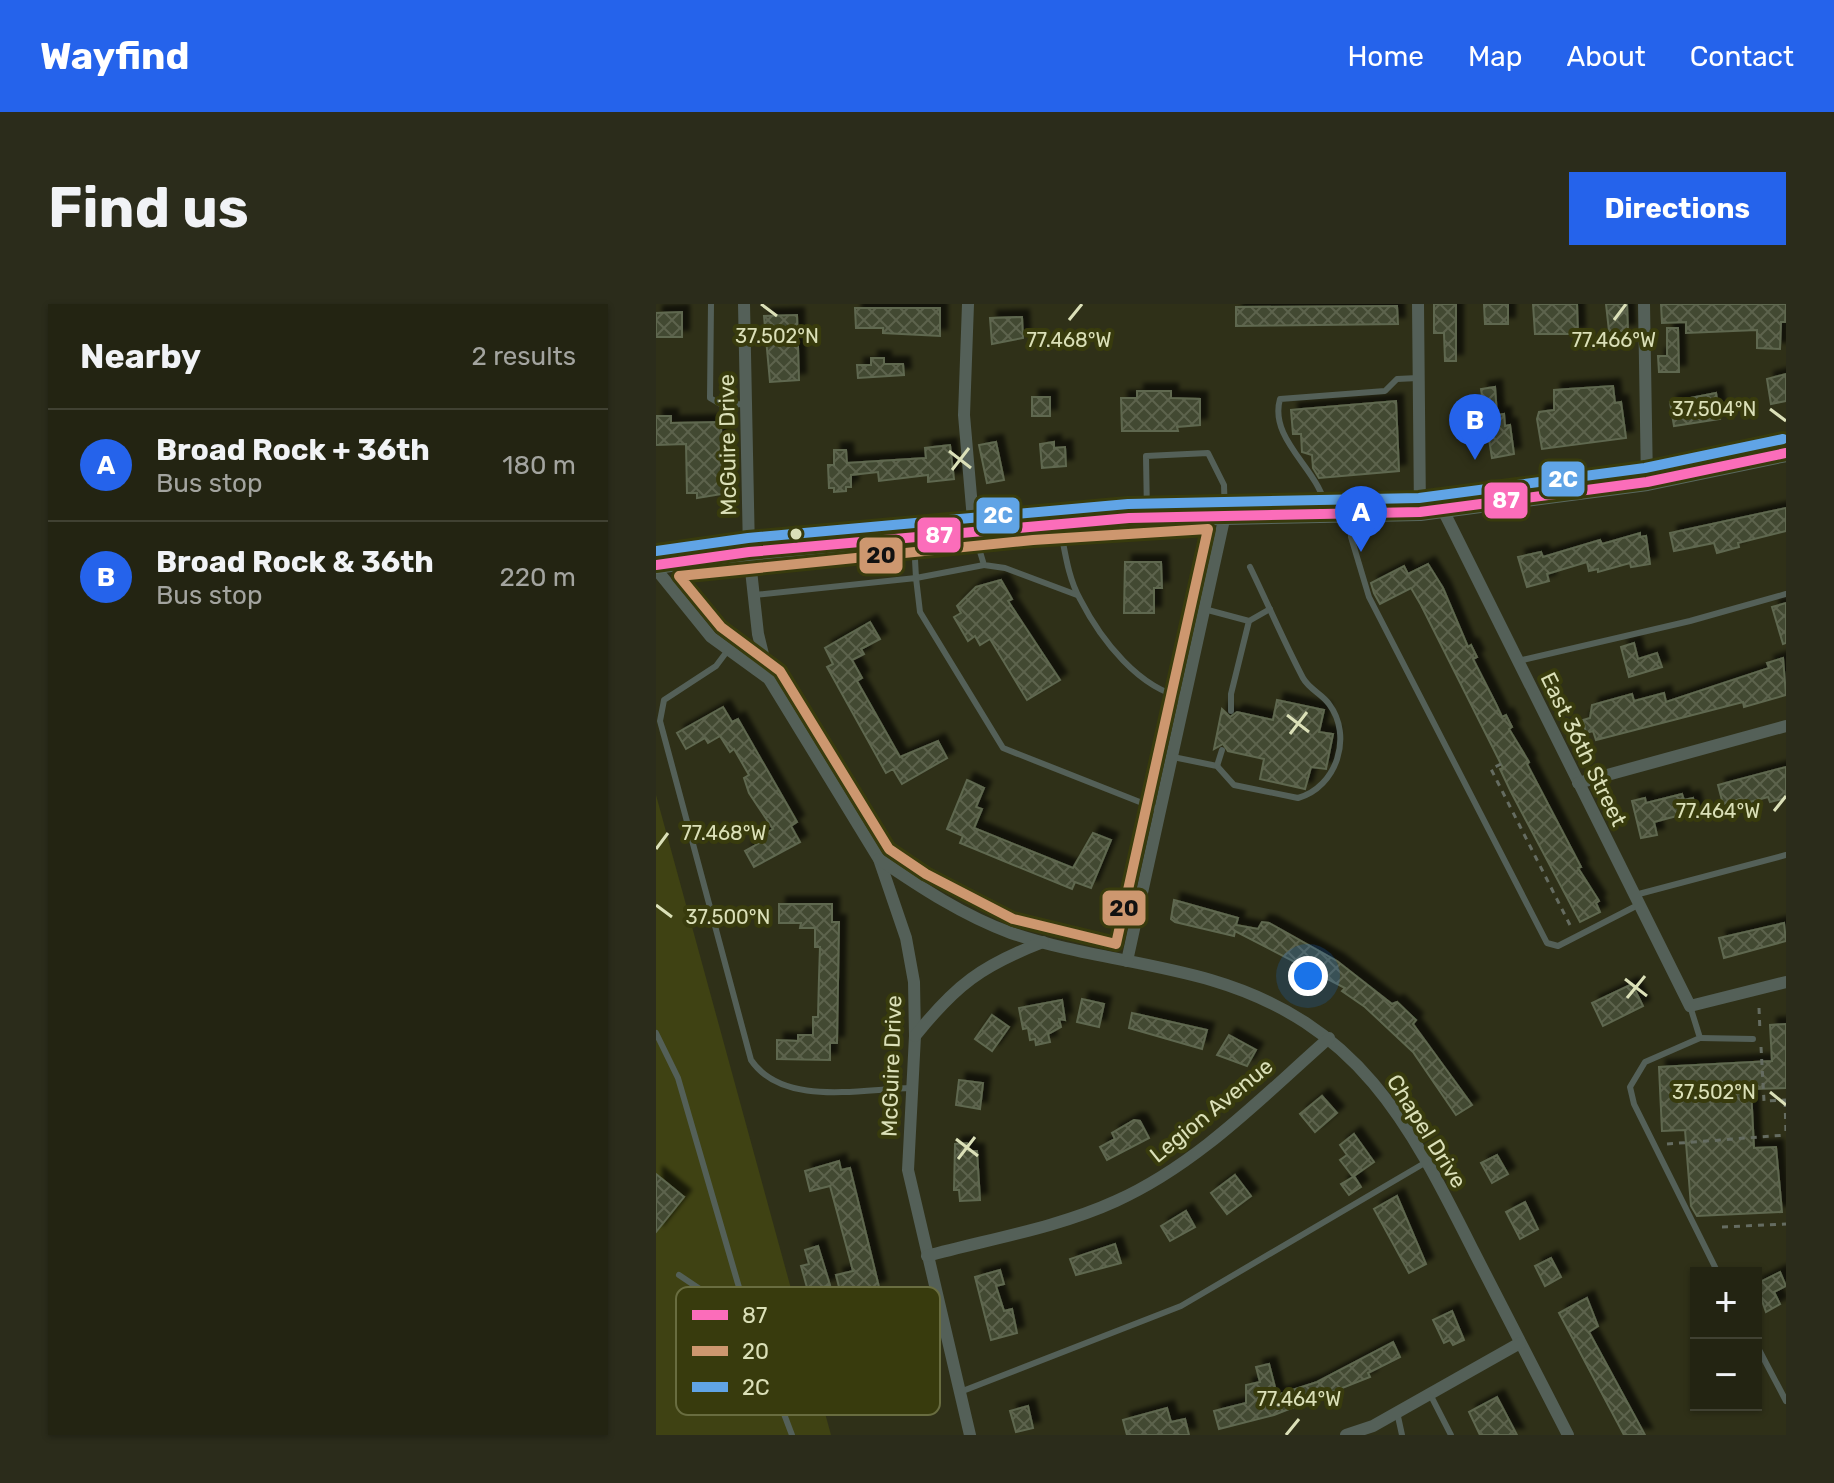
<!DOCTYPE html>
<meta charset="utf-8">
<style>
body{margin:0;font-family:Rubik,sans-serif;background:#2b2c1b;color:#f1f3f6}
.controls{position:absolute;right:24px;bottom:24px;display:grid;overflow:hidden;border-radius:0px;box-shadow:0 2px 6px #0004}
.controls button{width:72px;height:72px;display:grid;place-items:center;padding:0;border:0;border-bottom:2px solid #404132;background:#232412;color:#f1f3f6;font:40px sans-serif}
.you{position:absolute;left:652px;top:672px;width:28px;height:28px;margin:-20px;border:6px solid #fff;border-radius:50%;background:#1a73e8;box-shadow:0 0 0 12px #1a73e833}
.badge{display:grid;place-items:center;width:52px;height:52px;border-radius:50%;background:#2563eb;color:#fff;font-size:26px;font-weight:700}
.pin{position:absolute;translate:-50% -66px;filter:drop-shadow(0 2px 4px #0008)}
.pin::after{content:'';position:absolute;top:42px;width:28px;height:24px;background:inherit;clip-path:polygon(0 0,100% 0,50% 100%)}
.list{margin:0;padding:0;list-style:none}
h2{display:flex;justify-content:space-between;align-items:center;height:104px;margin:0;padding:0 32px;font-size:34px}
h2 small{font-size:26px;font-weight:400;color:#a3a49f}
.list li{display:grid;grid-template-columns:52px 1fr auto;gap:24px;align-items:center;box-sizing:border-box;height:112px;padding:0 32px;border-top:2px solid #404132}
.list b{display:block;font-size:30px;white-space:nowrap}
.list p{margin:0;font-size:26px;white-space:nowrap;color:#a3a49f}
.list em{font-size:26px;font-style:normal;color:#a3a49f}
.map{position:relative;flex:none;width:1130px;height:1131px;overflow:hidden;border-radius:0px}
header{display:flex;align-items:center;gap:48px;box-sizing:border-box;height:112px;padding:0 40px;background:#2563eb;color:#fff}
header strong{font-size:38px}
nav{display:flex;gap:44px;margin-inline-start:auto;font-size:28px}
.intro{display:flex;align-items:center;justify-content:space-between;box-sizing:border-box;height:192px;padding:0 48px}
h1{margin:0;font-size:56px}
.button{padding:20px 36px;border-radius:0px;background:#2563eb;color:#fff;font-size:28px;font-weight:700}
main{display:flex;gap:48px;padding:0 48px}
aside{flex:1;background:#232412;border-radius:0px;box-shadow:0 2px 6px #0004}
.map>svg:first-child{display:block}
.built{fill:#3f4213}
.building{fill:url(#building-cross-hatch);stroke:#5f6850;stroke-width:2;filter:url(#shadow)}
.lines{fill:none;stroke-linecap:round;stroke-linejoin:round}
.path{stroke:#656c61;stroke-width:3;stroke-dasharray:6 6;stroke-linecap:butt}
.service{stroke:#546058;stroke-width:6}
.minor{stroke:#546058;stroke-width:12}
.secondary{stroke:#59685f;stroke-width:18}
.bus-1-casing{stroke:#383b0d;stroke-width:16}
.bus-2-casing{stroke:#383b0d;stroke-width:16}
.bus-3-casing{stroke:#383b0d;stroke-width:16}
.bus-1{stroke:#fb6dba;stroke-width:10}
.bus-2{stroke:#cd976f;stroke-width:10}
.bus-3{stroke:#60a4e6;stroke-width:10}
.ticks{fill:none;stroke:#dbe0b8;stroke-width:3}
.bus-dot{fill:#dbe0b8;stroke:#383b0d;stroke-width:3}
.labels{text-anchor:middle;stroke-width:8;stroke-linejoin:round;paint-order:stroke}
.street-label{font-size:22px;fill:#dbe0b8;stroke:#383b0d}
.key{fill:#383b0d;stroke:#696d40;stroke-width:2}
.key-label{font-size:22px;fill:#dbe0b8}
.ticks-label{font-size:20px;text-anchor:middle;fill:#dbe0b8;stroke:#383b0d;stroke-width:8;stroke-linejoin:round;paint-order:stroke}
.line-badge{stroke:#383b0d;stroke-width:3}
.badge-label{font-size:22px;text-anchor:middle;font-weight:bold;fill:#fff}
.pale-badge-label{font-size:22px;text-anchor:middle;font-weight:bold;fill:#111}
</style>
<header>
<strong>Wayfind</strong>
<nav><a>Home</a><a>Map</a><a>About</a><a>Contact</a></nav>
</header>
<div class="intro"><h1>Find us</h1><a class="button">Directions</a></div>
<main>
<aside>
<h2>Nearby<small>2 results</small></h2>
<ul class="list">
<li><span class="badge">A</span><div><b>Broad Rock + 36th</b><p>Bus stop</p></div><em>180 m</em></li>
<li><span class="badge">B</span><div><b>Broad Rock &amp; 36th</b><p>Bus stop</p></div><em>220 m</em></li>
</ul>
</aside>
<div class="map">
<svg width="1130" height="1131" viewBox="0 0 1130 1131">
<defs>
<pattern id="building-cross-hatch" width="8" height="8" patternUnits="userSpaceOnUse" patternTransform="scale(2)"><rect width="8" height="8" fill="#424931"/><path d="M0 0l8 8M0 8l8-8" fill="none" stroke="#5d634d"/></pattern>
<filter id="shadow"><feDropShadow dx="7" dy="-7" stdDeviation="2" flood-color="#0009"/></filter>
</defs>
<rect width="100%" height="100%" fill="#2f3018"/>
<polygon class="built" points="0,491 175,1131 0,1131"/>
<g class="building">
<polygon points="778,0 800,0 800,57 789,57 788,29 778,29"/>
<polygon points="828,0 852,0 852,20 829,20"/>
<polygon points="877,0 921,0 922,30 879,30"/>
<polygon points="950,0 971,0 972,27 953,27"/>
<polygon points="1005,0 1130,0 1129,18 1125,18 1124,45 1101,44 1101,26 1030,29 1030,18 1006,19"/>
<polygon points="741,2 742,20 580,22 580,3"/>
<polygon points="199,4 284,4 284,32 227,29 227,24 200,24"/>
<polygon points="26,8 26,33 0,33 0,9"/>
<polygon points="141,11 143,76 114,78 108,12"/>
<polygon points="366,13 367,34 336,40 334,14"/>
<polygon points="1011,24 1022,24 1023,68 1003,68 1002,52 1011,52"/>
<polygon points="215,54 228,54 228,60 247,60 248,71 202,74 201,61 215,61"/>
<polygon points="1130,70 1130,97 1115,100 1111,75"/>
<polygon points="957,82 959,99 965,98 970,134 886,145 881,115 883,108 898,106 898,86"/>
<polygon points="839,83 841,111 848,110 849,122 854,121 858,150 836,154 825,85"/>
<polygon points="481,87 515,87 515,94 544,95 544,121 521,123 522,127 466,127 465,94 481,94"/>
<polygon points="1060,89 1064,115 1018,122 1014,98"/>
<rect x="376" y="93" width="18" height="19"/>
<polygon points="740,97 743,167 663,174 657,164 656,151 646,148 645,130 637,130 635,106"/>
<polygon points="0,112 15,112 15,119 65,118 66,190 41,194 41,189 31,189 30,140 0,141"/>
<polygon points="340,138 348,176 331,179 323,141"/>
<polygon points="398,138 398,144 409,143 410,162 386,164 384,140"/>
<polygon points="294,141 298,175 272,178 272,171 223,177 222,168 195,171 195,183 190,183 190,187 178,188 178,184 173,184 172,161 178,161 178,146 190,146 191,159 270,154 269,144"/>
<polygon points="1130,204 1130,227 1082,239 1083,243 1061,249 1058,239 1018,247 1014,229"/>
<polygon points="984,229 984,233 990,232 994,260 975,263 974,259 942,268 942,265 933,267 931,258 891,270 893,277 871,283 862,253 885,248 887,253 944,236 946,240"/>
<polygon points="469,258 505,258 506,284 498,284 498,309 468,309"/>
<polygon points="772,260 787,284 812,343 815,341 821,353 817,355 840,400 846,413 850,411 856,423 853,425 873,458 871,460 925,563 922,564 943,597 940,599 944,608 924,618 855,488 844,465 847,464 765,301 755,284 724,300 718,289 715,279 748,262 752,270"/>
<polygon points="345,276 356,295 352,297 404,376 371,396 334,335 324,341 319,332 312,337 298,313 305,309 301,302 320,283"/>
<polygon points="1130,299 1130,339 1127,340 1116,303"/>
<polygon points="214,318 224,335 205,345 208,350 196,356 206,374 201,377 244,453 282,437 291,454 246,480 237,465 230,469 171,363 177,360 169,344"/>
<polygon points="978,339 982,355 1001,349 1006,363 973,373 965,343"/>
<polygon points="1127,354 1130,391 1088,403 1087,398 940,436 937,427 930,429 927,416 934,414 936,401 976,390 978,397 1008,389 1010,398 1113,364 1111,359"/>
<polygon points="621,396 668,406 663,428 677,430 670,465 655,463 649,485 604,475 608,455 572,447 567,440 558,445 566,405 574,413 581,408 617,416"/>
<polygon points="67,403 76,418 82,415 141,518 135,522 144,538 98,563 89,547 107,537 105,532 117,525 93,489 88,474 93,471 78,445 74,448 64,432 52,439 49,434 30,445 21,429"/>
<polygon points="1130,463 1130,494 1114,498 1112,493 1086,500 1084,495 1067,500 1062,481"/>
<polygon points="311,476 328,484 320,503 326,505 318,524 417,564 437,529 455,536 435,584 419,578 416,585 304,539 307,532 291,525"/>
<polygon points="1026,490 1028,496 1037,494 1040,507 998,518 1001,531 985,534 976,497 989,494 990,499"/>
<polygon points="518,596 582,614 580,621 602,625 606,618 613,619 681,657 736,700 741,698 760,716 757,720 816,801 800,811 757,748 709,703 686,687 689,684 579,627 578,632 519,618 515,615"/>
<polygon points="123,600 176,600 176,618 183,618 181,739 174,739 174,756 121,755 121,736 142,737 142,731 157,731 157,713 162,713 163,674 164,643 159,643 159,624 144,624 145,619 123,619"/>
<polygon points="1128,619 1130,637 1068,654 1063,634"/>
<polygon points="976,680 987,702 947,722 936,699"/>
<polygon points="426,695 448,700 443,723 421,718"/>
<polygon points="406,696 409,716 403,715 405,723 392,730 394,738 380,741 379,735 374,736 372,724 367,725 363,704"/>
<polygon points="476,709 551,726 546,745 473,724"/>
<polygon points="336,711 353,723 336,747 319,735"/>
<polygon points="1130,720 1130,784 1095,785 1098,844 1120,843 1126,908 1041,912 1035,902 1029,826 1006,827 1003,763 1116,757 1114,721"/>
<polygon points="573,731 600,746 591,762 561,751"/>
<polygon points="303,776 327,779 324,805 300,801"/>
<polygon points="666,792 681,809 659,828 644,810"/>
<polygon points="478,816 484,817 493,834 451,856 444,843 459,835 456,829"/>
<polygon points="698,830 718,858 698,872 705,883 693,891 685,880 697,873 684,856 691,851 684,841"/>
<polygon points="311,839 312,847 321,847 324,896 304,897 303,886 298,886 299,840"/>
<polygon points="841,851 852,870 836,879 825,859"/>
<polygon points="183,857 185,866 194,864 223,983 186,995 180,971 197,967 174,882 154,887 149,867"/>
<polygon points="0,870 28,893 0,928"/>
<polygon points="579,871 595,892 571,910 555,889"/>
<polygon points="741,892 770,960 753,969 718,905"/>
<polygon points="869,898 882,925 864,935 850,908"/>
<polygon points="530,907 539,923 514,937 505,922"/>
<polygon points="459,940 465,959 420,971 414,955"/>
<polygon points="162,942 174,981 152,987 145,962 153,960 149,946"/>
<polygon points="895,954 905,973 889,982 879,962"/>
<polygon points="344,966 348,980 340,982 348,1007 356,1005 361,1029 335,1036 319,973"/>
<polygon points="1124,968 1130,982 1118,988 1124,1000 1110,1008 1100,980"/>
<polygon points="931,994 942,1022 933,1028 989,1131 968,1131 903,1009"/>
<polygon points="796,1007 808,1036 797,1041 794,1036 788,1039 777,1016"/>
<polygon points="737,1038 744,1053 712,1069 714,1073 618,1111 563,1125 558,1107 590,1099 590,1081 604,1078 600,1063 613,1060 621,1091 661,1078"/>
<polygon points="841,1093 861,1131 824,1131 813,1108"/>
<polygon points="372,1102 377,1124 360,1128 354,1107"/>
<polygon points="511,1104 515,1118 529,1115 533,1131 471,1131 467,1116"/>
</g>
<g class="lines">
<g class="path">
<polyline points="845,460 835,465 915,623"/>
<polyline points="1103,704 1104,728"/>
<polyline points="1105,743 1108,797 1130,796"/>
<polyline points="1129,797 1130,829"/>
<polyline points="1011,840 1130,831"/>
<polyline points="1066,923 1130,920"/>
</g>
<g class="service">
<polyline points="55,0 54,94 66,101 89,100"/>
<path d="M670,207C667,168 612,137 624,95L729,87L741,75L762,74"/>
<polyline points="491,209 490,152 552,149 568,181 569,211"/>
<polyline points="695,211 695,233 713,293 891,639 902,642 982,601"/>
<path d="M404,223C409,247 412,274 424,295C445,336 483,385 529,394"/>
<polyline points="319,231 328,261 349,264 421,291"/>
<polyline points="258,237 260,274 328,261"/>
<polyline points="99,291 260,274 264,308 347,444 504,506"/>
<polyline points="548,305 593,317 575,390 575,407"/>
<polyline points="593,317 614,305"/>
<path d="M72,346L60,362L8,396L4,417L95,756C127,803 204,785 255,784"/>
<polyline points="862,357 1034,317 1130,290"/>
<path d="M517,453L561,462L578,481L642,494C681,483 697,432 673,400C666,390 653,385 647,374C628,338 612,300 594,263"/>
<polyline points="561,462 566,446"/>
<polyline points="979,591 1130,551"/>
<polyline points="1034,702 1044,734 989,758 974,783 978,800 1062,969"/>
<polyline points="0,729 22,774 87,997 90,1025"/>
<polyline points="1044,734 1097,735"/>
<polyline points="23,971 81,1010 105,1049 136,1131"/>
<polyline points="1100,1040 1130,1097"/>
<polyline points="304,1088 525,1002 772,857"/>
<polyline points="774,1090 795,1131"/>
<polyline points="741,1108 746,1131"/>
</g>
<g class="minor">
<polyline points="88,0 93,248 102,330 113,375 223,555 250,634 258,678 259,732 252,866 314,1131"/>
<polyline points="312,0 308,111 318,227"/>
<polyline points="762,0 764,208"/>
<polyline points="988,0 991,178"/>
<polyline points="787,206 1034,702 1130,678"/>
<polyline points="0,265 55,333 113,375"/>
<polyline points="922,479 1130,422"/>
<path d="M223,555C264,583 308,612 355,629C420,651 489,657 555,676C704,720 753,819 818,948C849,1009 881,1070 912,1131"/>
<polyline points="471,657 569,211"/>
<path d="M259,732C300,681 325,662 387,638"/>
<path d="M271,952C333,935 401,924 460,897C542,860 606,793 673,734"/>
<polyline points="690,1131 717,1122 864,1039"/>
</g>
<polyline class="secondary" points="0,261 93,248 473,214 764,208 991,178 1130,149"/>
<g class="bus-1-casing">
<polyline id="bus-1" points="0,261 93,248 473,214 764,208 991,178 1130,149"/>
</g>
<g class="bus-2-casing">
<polygon id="bus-2" points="552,225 460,640 357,615 270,570 233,545 124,367 65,323 23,272 377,236"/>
</g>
<g class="bus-3-casing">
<polyline id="bus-3" points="0,247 92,234 472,200 763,194 989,164 1127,135"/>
</g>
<use href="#bus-1" class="bus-1"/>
<use href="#bus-2" class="bus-2"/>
<use href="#bus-3" class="bus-3"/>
</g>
<path class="ticks" d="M105,0L121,12M413,16L426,0M958,16L970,0M1114,105L1130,117M293,147L315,164M296,166L313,144M631,411L653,428M634,430L651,408M1118,507L1130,492M0,545L12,529M0,601L16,613M969,675L991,692M971,694L989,672M1114,788L1130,801M300,835L322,852M302,855L319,833M630,1131L643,1115"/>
<circle class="bus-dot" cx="140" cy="230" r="7"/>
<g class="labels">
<g class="street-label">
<text transform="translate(71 141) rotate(-91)" y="8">McGuire Drive</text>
<text transform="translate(928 445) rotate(64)" y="8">East 36th Street</text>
<text transform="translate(235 762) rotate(-88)" y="8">McGuire Drive</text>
<text transform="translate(555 806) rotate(-39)" y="8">Legion Avenue</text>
<text transform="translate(771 827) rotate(58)" y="8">Chapel Drive</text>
</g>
</g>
<rect x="20" y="983" width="264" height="128" rx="12" class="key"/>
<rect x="36" y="1006" width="36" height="10" fill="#fb6dba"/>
<rect x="36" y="1042" width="36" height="10" fill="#cd976f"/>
<rect x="36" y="1078" width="36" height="10" fill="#60a4e6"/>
<g class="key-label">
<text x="86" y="1019">87</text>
<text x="86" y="1055">20</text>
<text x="86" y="1091">2C</text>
</g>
<g class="ticks-label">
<text x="121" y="39">37.502°N</text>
<text x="958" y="43">77.466°W</text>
<text x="413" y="43">77.468°W</text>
<text x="1058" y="112">37.504°N</text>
<text x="1062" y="514">77.464°W</text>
<text x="68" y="536">77.468°W</text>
<text x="72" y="620">37.500°N</text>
<text x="1058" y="795">37.502°N</text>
<text x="643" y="1102">77.464°W</text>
</g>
<g class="line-badge">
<rect x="884" y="156" width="46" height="38" rx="8" fill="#60a4e6"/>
<rect x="827" y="177" width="46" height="39" rx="8" fill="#fb6dba"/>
<rect x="319" y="192" width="46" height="39" rx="8" fill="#60a4e6"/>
<rect x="260" y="212" width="46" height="38" rx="8" fill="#fb6dba"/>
<rect x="202" y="232" width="46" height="39" rx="8" fill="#cd976f"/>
<rect x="445" y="585" width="46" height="38" rx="8" fill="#cd976f"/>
</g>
<g class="badge-label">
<text x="907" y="183">2C</text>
<text x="850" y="204">87</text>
<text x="342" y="219">2C</text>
<text x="283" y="239">87</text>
</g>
<g class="pale-badge-label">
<text x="225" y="259">20</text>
<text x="468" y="612">20</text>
</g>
</svg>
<div class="controls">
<button>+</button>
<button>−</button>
</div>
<div class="you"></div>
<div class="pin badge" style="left:705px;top:248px">A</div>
<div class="pin badge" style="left:819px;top:156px">B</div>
</div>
</main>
